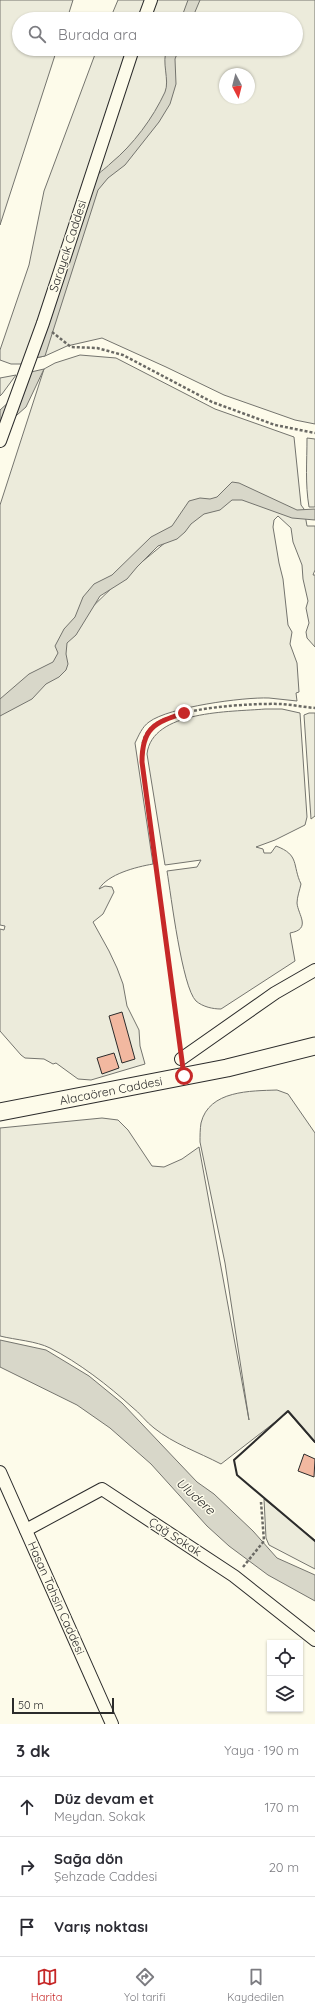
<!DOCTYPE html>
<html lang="tr">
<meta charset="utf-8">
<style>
body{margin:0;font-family:Quicksand,sans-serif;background:#f7f7f7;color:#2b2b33}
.controls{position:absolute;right:12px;bottom:12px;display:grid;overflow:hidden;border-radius:0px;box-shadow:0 1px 3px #0004}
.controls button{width:36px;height:36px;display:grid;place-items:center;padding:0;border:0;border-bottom:1px solid #e1e1e2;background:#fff;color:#2b2b33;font:20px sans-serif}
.compass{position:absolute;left:219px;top:68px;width:36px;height:36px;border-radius:50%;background:#fff;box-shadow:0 1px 3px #0004;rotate:173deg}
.scale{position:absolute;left:12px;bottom:10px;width:102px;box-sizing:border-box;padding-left:4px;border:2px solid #2b2b2b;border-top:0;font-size:11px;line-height:14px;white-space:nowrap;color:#2b2b2b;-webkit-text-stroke:3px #fdfbea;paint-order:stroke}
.stop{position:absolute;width:12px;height:12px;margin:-9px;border:3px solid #c62828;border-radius:50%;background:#fff}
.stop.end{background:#c62828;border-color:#fff;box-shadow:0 1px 4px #0008}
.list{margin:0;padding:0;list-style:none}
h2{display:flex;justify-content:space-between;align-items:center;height:52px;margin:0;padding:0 16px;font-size:17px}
h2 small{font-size:13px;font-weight:400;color:#7c7c81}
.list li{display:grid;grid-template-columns:26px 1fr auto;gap:12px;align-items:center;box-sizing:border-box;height:60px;padding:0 16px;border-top:1px solid #e1e1e2}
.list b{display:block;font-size:15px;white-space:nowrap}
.list p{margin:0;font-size:13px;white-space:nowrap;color:#7c7c81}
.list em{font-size:13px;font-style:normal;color:#7c7c81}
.icon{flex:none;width:22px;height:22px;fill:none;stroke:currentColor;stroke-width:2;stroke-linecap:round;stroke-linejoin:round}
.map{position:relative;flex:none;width:315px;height:1724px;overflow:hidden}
.search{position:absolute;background:#fff;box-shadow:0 1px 3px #0004;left:12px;right:12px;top:12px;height:44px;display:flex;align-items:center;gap:10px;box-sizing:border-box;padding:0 14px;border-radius:22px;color:#7c7c81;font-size:15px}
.sheet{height:232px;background:#fff}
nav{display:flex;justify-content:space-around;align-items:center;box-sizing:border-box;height:56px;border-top:1px solid #e1e1e2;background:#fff;font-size:11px;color:#7c7c81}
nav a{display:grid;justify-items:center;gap:2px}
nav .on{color:#c62828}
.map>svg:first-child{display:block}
.green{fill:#ecebdb;stroke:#74746e;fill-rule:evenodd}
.water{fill:#d8d7c9;stroke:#74746e}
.building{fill:#f2b8a0;stroke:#2b2b2b}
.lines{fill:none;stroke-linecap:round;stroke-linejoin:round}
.street-casing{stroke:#2b2b2b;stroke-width:14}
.secondary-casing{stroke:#2b2b2b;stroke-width:19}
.path{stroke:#6a6964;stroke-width:2.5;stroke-dasharray:3 2;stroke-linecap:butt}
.street{stroke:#fdfbea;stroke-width:12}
.secondary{stroke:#fdfbea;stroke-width:17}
.wall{stroke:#2b2b2b;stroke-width:2}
.route{stroke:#c62828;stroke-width:5}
.labels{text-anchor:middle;stroke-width:3;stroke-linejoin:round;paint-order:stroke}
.street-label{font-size:12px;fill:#2b2b2b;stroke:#fdfbea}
.water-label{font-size:13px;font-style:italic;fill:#2b2b2b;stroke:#fdfbea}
</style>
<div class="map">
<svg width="315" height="1724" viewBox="0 0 315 1724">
<rect width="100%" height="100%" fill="#fdfbea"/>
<g class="green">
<polygon points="0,0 73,0 67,19 19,19 19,49 57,49 0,225"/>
<path d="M118,0H315V424L295,420L224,395L166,367L102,338L67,346L45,356L35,358L25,364H11L0,360V350L29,265L44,191L97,49H296V19H110ZM225,74H249V98H225Z"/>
<path d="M80,355L116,358L215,409L294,437L301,505L304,509L307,526H315V570L313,575H315V647L307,638L306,632L309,623L306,608L308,601L303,579L302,565L293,542L291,528L278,516L274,520L273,527L279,563L283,579L288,625L292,632L290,644L297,663L299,692L296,693L297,701C288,700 278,699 269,698C243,697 169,707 149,722C142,727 139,735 135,743L153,864C136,867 108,874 99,889L105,886L112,887L114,892L103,914L93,922L109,951L117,968L123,984L127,1006L139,1030L140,1046L145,1064L91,1080L78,1079L56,1063L53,1064L44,1059L25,1058L21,1055L0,1031V929L4,930L5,926L0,925V708L61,658L0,705V505L44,369L55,363ZM190,522L119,581L85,614L105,585Z"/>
<polygon points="16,375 2,394 0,396 0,378"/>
<path d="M307,438L315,439V507H309C305,483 307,462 307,438Z"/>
<path d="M265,709H282L300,713L307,817L305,825L275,840L256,847L263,849L264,853H271L276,846C300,855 292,865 301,884C300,889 297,897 297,903C298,915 312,929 290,933L295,961L221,1009C213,1009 203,1007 196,1001C182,987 171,895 167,871L197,867L201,860L165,865L147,754C152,710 231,712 265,709Z"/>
<polygon points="309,713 315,713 315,816 311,819 304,715"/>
<path d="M277,1090L288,1094L315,1133V1443L288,1412L221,1464C198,1452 174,1444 154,1428C146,1422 140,1413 132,1407C109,1386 78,1362 50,1348C36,1341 16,1340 0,1336V1128L102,1118L118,1120L128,1130L152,1166L164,1167L182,1159L199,1147L249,1420L225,1263L200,1142C200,1136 200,1129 201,1123C209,1090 251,1091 277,1090Z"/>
<polygon points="264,1499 315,1540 315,1569 269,1545 266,1538"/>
</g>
<g class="water">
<polygon points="188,0 200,0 192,19 181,19"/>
<path d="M167,49H179L175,59L176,84L170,104L159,122L125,165L108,178L98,190L45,356L35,358L93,180C99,172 104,170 111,163C133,145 153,118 165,92C170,80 161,62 167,49Z"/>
<polygon points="44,369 26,407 0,430 0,410 10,401 31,372"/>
<polygon points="232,482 239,483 297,510 315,509 315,520 292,518 242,500 232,500 220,510 204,514 191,524 185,532 177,539 158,546 137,567 127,579 100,596 76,635 67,643 66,654 68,664 66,670 59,677 46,684 32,699 0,716 0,699 29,674 53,662 58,653 55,646 64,629 75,617 83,597 94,584 112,575 151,537 172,526 189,501 200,498 210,499 217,497"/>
<polygon points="0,1340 46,1350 89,1376 122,1403 197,1482 214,1494 253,1531 277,1558 315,1575 315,1601 268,1575 229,1546 207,1526 151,1464 110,1428 77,1405 0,1367"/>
</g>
<g class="building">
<polygon points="122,1012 135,1059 122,1063 109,1016"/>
<polygon points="114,1053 119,1068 102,1074 97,1058"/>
<polygon points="304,1454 315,1459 314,1477 298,1471"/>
</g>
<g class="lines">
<g class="street-casing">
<g id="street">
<polyline points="144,19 151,0"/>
<polyline points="0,441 43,323 133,49"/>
<polyline points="181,1059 275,993 315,970"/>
<polyline points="0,1472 112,1724"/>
<polyline points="26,1530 102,1489 234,1576 315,1640"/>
</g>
</g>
<g class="secondary-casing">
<polyline id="secondary" points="0,1112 227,1068 315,1046"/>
</g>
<g class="path">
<polyline points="52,332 71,347 97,348 123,355 212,402 275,425 315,433"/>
<path d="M180,1046L142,762C142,751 141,739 149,730C166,707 253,703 282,704C293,705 304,707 315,708"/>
<polyline points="243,1567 264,1541 261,1502"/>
</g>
<use href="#street" class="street"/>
<use href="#secondary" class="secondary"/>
<polyline class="wall" points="315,1442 288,1411 234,1460 237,1475 315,1541"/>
</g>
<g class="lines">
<path class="route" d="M184,1076L142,762C142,728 154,723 184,713"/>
</g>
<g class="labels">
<g class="street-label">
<text transform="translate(68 246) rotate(-72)" y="4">Saraycık Caddesi</text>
<text transform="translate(111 1091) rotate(-11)" y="4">Alacaören Caddesi</text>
<text transform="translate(175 1537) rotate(33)" y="4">Çağ Sokak</text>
<text transform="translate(56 1598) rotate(66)" y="4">Hasan Tahsin Caddesi</text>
</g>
<g class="water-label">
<text transform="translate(196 1496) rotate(42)" y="5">Uludere</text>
</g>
</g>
</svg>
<div class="controls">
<button><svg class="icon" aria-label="locate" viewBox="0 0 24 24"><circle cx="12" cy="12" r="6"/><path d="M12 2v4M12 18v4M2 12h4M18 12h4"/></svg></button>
<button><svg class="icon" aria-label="layers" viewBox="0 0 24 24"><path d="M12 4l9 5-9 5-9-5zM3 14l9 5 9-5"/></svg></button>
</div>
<svg class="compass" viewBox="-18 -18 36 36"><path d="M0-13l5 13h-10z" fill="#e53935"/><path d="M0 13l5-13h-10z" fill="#7c7c81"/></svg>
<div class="scale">50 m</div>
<div class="stop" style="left:184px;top:1076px"></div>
<div class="stop end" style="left:184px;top:713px"></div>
<div class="search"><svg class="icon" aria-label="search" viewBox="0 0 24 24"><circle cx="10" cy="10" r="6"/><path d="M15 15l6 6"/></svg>Burada ara</div>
</div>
<section class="sheet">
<h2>3 dk<small>Yaya · 190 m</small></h2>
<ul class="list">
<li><svg class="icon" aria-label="ahead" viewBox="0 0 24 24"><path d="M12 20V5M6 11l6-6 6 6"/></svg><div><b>Düz devam et</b><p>Meydan. Sokak</p></div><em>170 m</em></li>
<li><svg class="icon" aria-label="right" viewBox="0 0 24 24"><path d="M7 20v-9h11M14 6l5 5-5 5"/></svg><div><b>Sağa dön</b><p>Şehzade Caddesi</p></div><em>20 m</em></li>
<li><svg class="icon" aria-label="arrive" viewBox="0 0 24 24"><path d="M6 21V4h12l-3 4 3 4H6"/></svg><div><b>Varış noktası</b></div></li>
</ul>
</section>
<nav>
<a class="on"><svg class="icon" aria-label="map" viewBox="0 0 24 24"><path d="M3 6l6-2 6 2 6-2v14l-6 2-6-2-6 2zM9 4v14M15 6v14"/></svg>Harita</a>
<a><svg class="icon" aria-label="directions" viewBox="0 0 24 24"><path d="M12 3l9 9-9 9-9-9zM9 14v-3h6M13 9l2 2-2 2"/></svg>Yol tarifi</a>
<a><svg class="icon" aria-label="saved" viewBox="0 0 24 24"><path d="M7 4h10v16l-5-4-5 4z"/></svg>Kaydedilen</a>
</nav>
